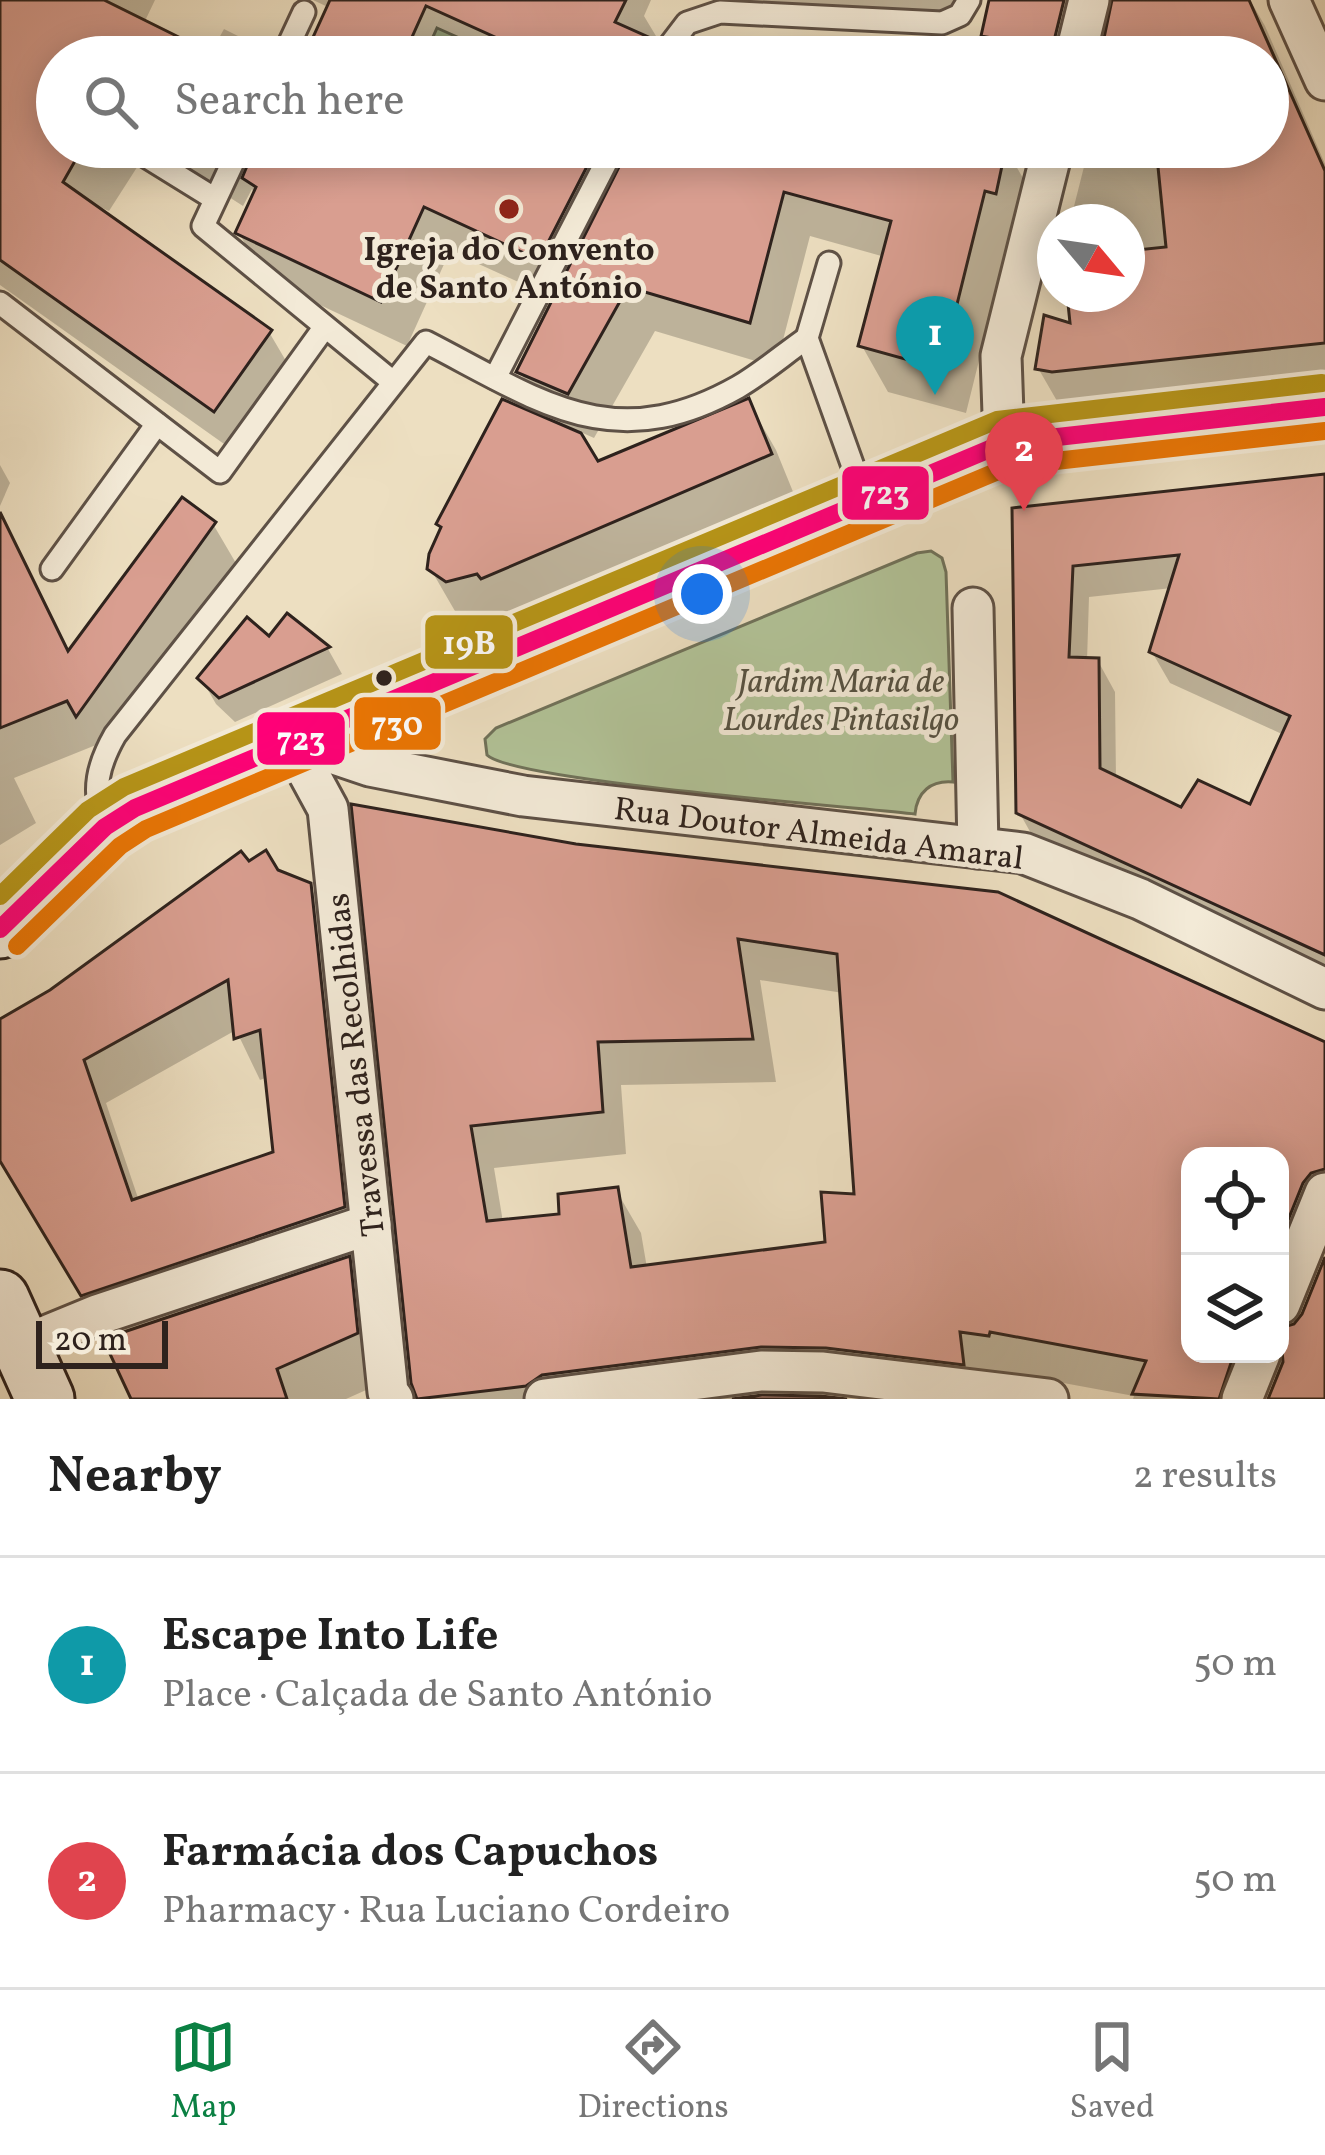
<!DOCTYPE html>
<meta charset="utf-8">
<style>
body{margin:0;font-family:Vollkorn,serif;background:#f6f6f6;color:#222}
.controls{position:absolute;right:36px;bottom:36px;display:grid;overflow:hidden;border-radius:24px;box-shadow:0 6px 30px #0003}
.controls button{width:108px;height:108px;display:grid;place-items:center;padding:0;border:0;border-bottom:3px solid #e0e0e0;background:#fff;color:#222;font:60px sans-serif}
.compass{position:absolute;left:1037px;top:204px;width:108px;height:108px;border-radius:50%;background:#fff;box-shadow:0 6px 30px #0003;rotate:119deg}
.scale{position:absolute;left:36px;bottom:30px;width:132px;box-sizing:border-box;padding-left:12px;border:6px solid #2e221d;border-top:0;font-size:33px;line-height:42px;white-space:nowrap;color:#2e221d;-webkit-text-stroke:9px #f3ead7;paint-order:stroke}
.you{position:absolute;left:702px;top:594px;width:42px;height:42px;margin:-30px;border:9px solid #fff;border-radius:50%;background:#1a73e8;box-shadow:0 0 0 18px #1a73e833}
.badge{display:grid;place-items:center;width:78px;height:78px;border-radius:50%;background:#0b8043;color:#fff;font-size:39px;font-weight:700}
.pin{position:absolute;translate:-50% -99px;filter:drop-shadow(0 3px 6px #0008)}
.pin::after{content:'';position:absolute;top:63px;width:42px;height:36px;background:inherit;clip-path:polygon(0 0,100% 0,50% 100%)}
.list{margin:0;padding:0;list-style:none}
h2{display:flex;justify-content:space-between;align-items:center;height:156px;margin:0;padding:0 48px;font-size:51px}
h2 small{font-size:39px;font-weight:400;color:#767676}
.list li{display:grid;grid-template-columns:78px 1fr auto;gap:36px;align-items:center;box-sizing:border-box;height:216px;padding:0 48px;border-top:3px solid #e0e0e0}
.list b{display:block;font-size:45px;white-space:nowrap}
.list p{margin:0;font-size:39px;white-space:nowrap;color:#767676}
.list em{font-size:39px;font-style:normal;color:#767676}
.icon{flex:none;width:66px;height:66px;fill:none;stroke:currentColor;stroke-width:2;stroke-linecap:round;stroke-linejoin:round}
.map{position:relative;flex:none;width:1325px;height:1399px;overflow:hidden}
.search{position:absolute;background:#fff;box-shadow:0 6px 30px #0003;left:36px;right:36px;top:36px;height:132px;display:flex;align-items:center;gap:30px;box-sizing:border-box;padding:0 42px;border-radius:66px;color:#767676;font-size:45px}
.sheet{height:588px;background:#fff}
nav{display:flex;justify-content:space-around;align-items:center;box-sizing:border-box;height:168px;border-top:3px solid #e0e0e0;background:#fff;font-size:33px;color:#767676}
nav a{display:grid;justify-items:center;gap:6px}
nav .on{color:#0b8043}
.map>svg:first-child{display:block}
.green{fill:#b2c398;stroke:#70725a;stroke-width:3}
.shadow{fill:#0003;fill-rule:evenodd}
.building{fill:#d99e90;stroke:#2e221d;stroke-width:3;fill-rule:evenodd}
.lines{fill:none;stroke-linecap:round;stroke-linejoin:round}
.lane-casing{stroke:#5e5146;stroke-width:27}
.street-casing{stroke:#5e5146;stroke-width:45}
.secondary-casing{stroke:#2e221d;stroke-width:63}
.lane{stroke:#f3ead7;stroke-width:21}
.street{stroke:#f3ead7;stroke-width:39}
.secondary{stroke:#f3ead7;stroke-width:57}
.bus-1-casing{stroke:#f3ead7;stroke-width:27}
.bus-2-casing{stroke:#f3ead7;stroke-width:27}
.bus-3-casing{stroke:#f3ead7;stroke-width:27}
.bus-1{stroke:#f07;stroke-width:18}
.bus-2{stroke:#ea7503;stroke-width:18}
.bus-3{stroke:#b69417;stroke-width:18}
.poi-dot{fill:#8f2418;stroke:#f3ead7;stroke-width:4.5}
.bus-dot{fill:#2e221d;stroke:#f3ead7;stroke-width:4.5}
.labels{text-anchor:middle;stroke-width:10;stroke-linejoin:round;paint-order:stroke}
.poi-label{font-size:33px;font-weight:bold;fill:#2e221d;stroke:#f3ead7}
.park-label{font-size:33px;font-style:italic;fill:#565242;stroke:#f3ead7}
.street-label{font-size:33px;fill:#2e221d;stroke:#f3ead7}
.line-badge{stroke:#f3ead7;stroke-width:4.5}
.badge-label{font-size:33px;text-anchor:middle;font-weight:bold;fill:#fff}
</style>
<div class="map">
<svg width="1325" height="1399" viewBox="0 0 1325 1399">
<rect width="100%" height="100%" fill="#eddfc1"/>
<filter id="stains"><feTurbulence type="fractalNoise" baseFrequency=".00167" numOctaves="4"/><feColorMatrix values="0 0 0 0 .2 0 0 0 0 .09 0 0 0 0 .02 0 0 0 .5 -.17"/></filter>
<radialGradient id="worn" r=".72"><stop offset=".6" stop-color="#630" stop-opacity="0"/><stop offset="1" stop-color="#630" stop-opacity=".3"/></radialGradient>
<g class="green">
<polygon points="437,28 502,57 424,57"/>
<path d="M931,551L942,558L946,572L953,782C931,780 917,792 915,814C854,807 514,781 487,755L485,739L496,728L917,553Z"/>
</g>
<g class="shadow">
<polygon points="0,0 155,0 144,23 209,56 224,29 268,51 272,57 57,57 57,147 150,147 109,211 95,205 94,207 269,332 296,378 241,456 0,285"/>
<polygon points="313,0 651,0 644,16 656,36 648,53 650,57 468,57 452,50 449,57 308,57 330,8"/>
<polygon points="725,0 959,0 958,27 736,18"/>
<polygon points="992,0 1084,0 1070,57 997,57 985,36"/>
<polygon points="1121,0 1250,0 1265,26 1325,164 1325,405 1072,427 1038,368 1073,327 1070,294 1127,294 1127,222 1070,222 1089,147 1268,147 1268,57 1102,57"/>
<polygon points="151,147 1005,147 1031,192 1021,238 1010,236 966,413 888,392 862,346 885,257 810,236 776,367 655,331 594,438 576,430 596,465 748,401 776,450 798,504 508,621 476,630 459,618 430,568 549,423 519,370 556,299 450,251 407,346 265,279 239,233 255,196 252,189 243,206"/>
<polygon points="0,465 10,483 0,506"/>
<path d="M1325,477V976L1037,844L1019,812L1015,511ZM1172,588L1152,652L1170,683L1284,735L1252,808L1182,811L1116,779L1115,692L1098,661H1087L1089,597Z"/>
<polygon points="0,511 70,654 213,524 240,570 104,759 96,745 14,778 36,823 0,845"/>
<polygon points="287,617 328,649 342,674 235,722 216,704 201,678 269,641"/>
<path d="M355,808L1325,1045V1231L1284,1331L1304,1316L1325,1265V1399H1271L1279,1374L1261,1389L1258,1399H1133L1134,1396L1014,1374L1013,1378L852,1390L787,1389L751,1394V1398L821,1399H420L414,1383ZM760,980L843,993L857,1197L829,1245L647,1268L641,1233L616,1190L562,1217L503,1222L494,1168L626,1154L621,1085L776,1082ZM1190,1156H1280V1354H1190Z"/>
<path d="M249,865L309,885L334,928L367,1250L347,1256L376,1308L384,1382L346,1399H134L107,1340L110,1339L0,1152V1022ZM236,1030L260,1080L268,1077L276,1154L139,1201L106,1103Z"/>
</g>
<g class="building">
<polygon points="0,0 104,0 219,57 57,57 57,147 83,147 63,182 272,330 214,412 0,260"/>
<polygon points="330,0 626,0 615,22 655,40 646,57 539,57 426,6 403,57 304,57"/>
<polygon points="989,0 1064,0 1052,49 981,36"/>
<polygon points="1112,0 1249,0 1325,171 1325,343 1052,372 1035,369 1044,315 1070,323 1067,294 1127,294 1127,251 1166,247 1156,147 1268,147 1268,57 1100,57"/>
<polygon points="255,147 597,147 539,260 424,207 381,302 235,233 256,187 242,178"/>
<polygon points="629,147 1006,147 996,194 985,191 941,369 858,346 891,221 784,192 750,323 628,287 568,394 516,372"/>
<polygon points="749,398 772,454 481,579 477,574 446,582 427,569 429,554 441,527 436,524 502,399 581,433 598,461"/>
<path d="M1325,474V955L1016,813L1012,508ZM1179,555L1149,652L1290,716L1250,804L1198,780L1181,807L1100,768L1099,658L1069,657L1073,566Z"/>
<polygon points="182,497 216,522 76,717 67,701 0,728 0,512 68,651"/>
<polygon points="287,613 330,647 219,698 197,678 247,617 269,636"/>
<path d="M351,804L576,844L998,892L1325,1042V1169L1311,1173L1303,1183L1280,1240V1156H1190V1354H1234L1219,1399L1132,1394L1146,1361L990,1332L989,1336L960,1332L964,1365L826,1348L761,1347L542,1375L526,1386L417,1399L411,1383ZM738,939L837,954L854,1194L821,1192L825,1242L631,1267L618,1187L558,1194L559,1214L487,1221L471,1126L603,1112L598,1042L753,1039Z"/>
<path d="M266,850L278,870L311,883L345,1207L81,1296L0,1161V1019L50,990L241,851L249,861ZM228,980L234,1039L260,1030L273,1152L132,1200L84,1060Z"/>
<polygon points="350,1256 358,1333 277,1369 287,1399 131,1399 103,1339"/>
<polygon points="1325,1257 1325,1399 1268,1399 1283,1362 1280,1328 1294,1324 1302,1314"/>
<polygon points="762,1395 821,1396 847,1399 732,1399"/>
</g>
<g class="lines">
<g class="lane-casing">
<g id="lane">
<polyline points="283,57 304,12"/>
<polyline points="661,57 687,23 720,12 942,23 960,15 969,0"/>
<polyline points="131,147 215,199"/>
<polyline points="240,147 203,226 393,382"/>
<polyline points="829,263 807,338 865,500"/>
<polyline points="0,303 220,472 324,328"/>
<polyline points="495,378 614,147"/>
<polyline points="52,569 157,424"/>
<path d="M103,822C92,789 98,765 115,735L426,342C539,400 612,458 738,387C762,373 784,354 807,338"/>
</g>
</g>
<g class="street-casing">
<g id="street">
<polyline points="1289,0 1325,80"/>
<polyline points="1075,57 1089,0"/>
<polyline points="1004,443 1001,356 1053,147"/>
<polyline points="973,608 978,848"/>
<polyline points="290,739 370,766 523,796 1023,853 1140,899 1325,989"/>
<polyline points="290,739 328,809 388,1392 393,1399"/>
<polyline points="1280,1304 1325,1193"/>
<polyline points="24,1345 97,1315 371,1224"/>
<polyline points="545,1399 761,1371 823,1372 1048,1399"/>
<polyline points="1242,1399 1260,1354"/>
</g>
</g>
<g class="secondary-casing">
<g id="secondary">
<polyline points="0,929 105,827 135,808 1004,443 1325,407"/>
<polyline points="0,1299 45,1399"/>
</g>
</g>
<use href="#lane" class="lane"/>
<use href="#street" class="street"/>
<use href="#secondary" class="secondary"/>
<g class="bus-1-casing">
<polyline id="bus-1" points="0,929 105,827 135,808 1004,443 1325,407"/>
</g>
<g class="bus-2-casing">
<polyline id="bus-2" points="17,946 120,846 146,829 1010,466 1325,431"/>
</g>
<g class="bus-3-casing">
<polyline id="bus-3" points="0,896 88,810 124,787 997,420 1322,383"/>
</g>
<use href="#bus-1" class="bus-1"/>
<use href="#bus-2" class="bus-2"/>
<use href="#bus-3" class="bus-3"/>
</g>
<circle class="poi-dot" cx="509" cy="209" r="12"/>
<circle class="bus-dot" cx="384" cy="678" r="10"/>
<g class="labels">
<g class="poi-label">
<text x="509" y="260">Igreja do Convento<tspan x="509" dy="38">de Santo António</tspan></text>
</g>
<g class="park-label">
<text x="841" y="692">Jardim Maria de<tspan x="841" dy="38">Lourdes Pintasilgo</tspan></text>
</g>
<g class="street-label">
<text transform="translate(819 832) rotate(7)" y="12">Rua Doutor Almeida Amaral</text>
<text transform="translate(354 1065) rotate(-96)" y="12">Travessa das Recolhidas</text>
</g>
</g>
<g class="line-badge">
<rect x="840" y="464" width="91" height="58" rx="12" fill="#f07"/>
<rect x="423" y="613" width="92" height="58" rx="12" fill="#b69417"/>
<rect x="352" y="695" width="91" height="57" rx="12" fill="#ea7503"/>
<rect x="255" y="710" width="92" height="57" rx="12" fill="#f07"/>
</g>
<g class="badge-label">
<text x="885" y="504">723</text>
<text x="469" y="654">19B</text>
<text x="397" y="735">730</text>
<text x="301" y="750">723</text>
</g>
<rect width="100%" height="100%" filter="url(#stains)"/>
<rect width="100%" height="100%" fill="url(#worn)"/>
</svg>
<div class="controls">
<button><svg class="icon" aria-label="locate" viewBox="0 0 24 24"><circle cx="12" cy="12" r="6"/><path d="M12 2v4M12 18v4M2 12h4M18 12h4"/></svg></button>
<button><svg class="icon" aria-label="layers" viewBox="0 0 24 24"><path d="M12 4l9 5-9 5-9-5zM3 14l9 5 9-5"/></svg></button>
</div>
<svg class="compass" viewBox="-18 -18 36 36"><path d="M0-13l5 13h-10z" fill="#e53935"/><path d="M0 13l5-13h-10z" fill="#767676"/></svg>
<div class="scale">20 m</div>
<div class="you"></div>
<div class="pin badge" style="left:935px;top:395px;background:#0f9aa8">1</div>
<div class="pin badge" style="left:1024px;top:511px;background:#e0444e">2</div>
<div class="search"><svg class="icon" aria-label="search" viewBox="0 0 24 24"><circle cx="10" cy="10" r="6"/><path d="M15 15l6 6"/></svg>Search here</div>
</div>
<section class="sheet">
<h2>Nearby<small>2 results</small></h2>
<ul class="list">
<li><span class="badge" style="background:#0f9aa8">1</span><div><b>Escape Into Life</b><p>Place · Calçada de Santo António</p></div><em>50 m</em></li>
<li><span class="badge" style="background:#e0444e">2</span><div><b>Farmácia dos Capuchos</b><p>Pharmacy · Rua Luciano Cordeiro</p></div><em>50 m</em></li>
</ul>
</section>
<nav>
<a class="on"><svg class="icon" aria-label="map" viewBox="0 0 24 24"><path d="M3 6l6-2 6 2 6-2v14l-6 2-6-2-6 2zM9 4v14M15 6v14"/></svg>Map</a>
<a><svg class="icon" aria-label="directions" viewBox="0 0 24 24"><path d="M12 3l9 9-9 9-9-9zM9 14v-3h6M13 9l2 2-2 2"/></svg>Directions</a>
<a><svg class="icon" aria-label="saved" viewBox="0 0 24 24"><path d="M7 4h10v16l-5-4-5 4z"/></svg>Saved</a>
</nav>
